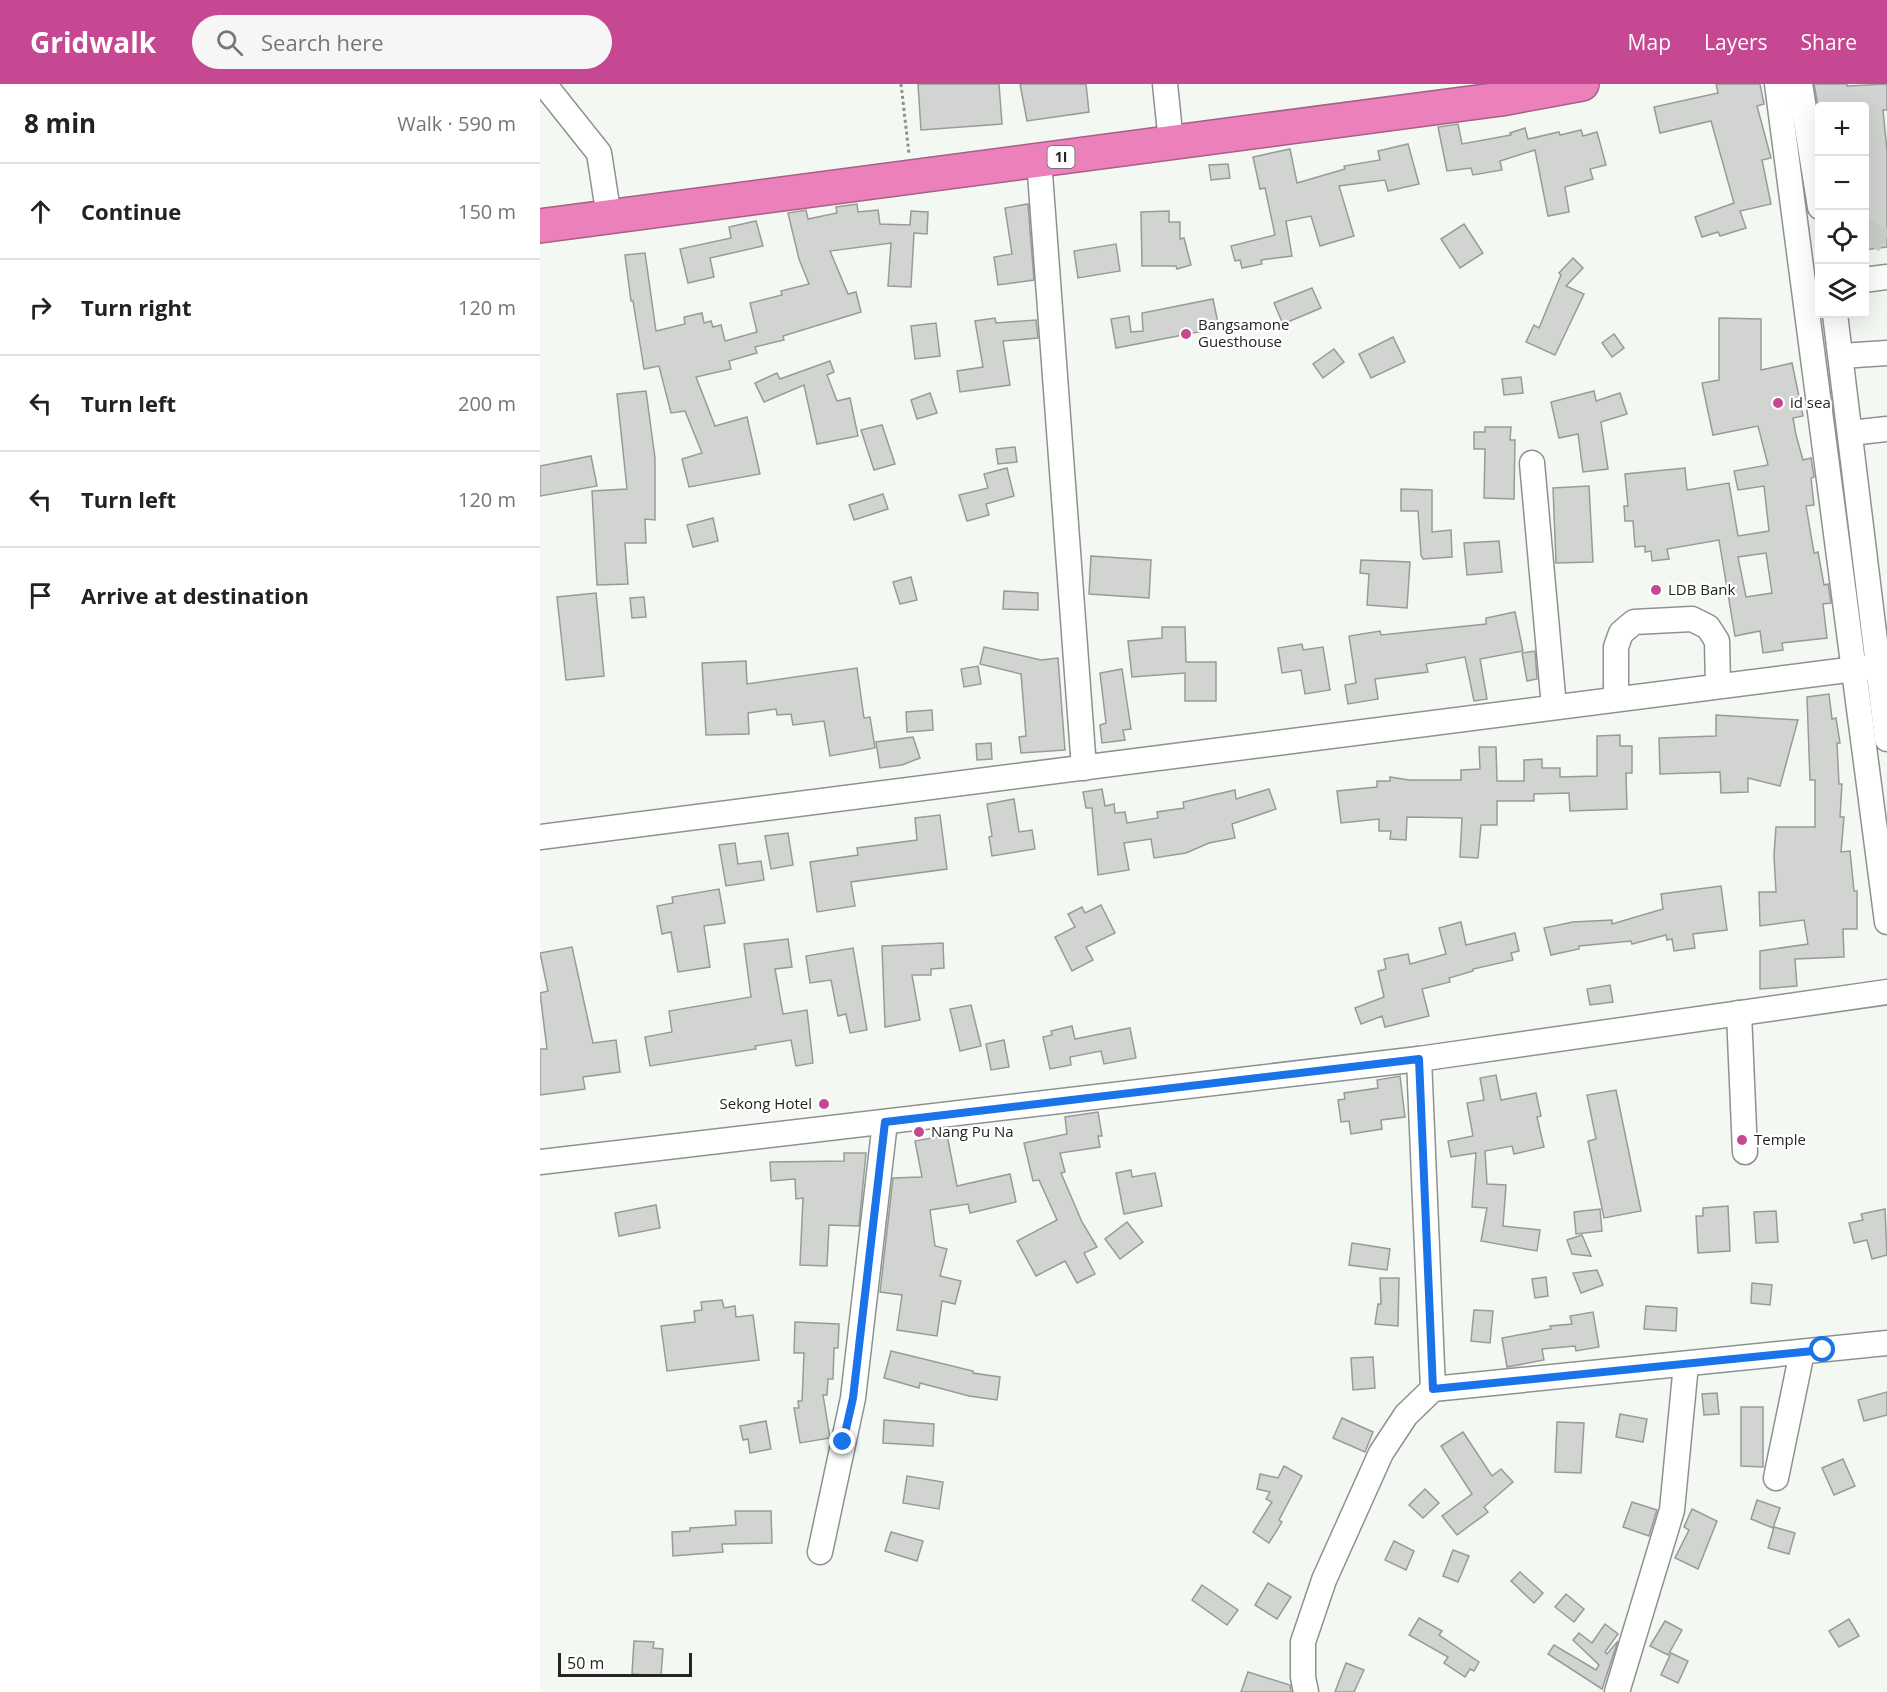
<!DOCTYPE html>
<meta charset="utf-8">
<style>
body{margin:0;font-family:"Open Sans",sans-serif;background:#f6f6f6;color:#222}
.controls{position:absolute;right:18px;top:18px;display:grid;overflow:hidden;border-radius:6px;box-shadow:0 6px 24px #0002}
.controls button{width:54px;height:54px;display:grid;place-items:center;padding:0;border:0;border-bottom:2px solid #e0e0e0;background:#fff;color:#222;font:30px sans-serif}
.scale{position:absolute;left:18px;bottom:15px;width:134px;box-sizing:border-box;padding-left:6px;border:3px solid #242523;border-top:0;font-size:16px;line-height:21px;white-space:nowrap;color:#242523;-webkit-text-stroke:4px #fff;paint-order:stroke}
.stop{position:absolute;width:18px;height:18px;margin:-14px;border:4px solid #1a73e8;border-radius:50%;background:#fff}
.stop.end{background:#1a73e8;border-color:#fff;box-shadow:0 2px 6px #0008}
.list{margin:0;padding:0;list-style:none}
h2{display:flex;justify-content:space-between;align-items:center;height:78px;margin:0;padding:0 24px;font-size:26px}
h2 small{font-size:20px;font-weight:400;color:#767676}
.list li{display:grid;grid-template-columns:39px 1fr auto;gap:18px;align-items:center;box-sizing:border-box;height:96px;padding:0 24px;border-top:2px solid #e0e0e0}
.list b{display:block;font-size:22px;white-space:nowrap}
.list em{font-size:20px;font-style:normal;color:#767676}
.icon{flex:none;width:33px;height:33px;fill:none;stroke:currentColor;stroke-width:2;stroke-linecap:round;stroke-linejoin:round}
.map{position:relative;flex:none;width:1347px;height:1608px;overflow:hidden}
header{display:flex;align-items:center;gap:36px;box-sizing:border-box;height:84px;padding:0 30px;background:#c64792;color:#fff}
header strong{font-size:28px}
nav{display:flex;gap:33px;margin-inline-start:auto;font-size:21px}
.search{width:420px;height:54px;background:#f6f6f6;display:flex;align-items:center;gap:15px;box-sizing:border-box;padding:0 21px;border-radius:33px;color:#767676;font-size:22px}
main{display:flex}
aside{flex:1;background:#fff}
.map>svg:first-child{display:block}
.building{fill:#d1d4d0;stroke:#989b97;stroke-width:1.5;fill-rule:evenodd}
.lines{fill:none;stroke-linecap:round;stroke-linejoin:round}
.minor-tunnel{stroke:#cacec9;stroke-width:24;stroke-dasharray:24 12;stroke-linecap:butt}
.minor-casing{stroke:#8e928e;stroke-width:27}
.highway-casing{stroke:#a56086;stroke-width:36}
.path{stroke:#8d8f8c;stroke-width:3;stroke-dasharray:3 3;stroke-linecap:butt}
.minor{stroke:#fff;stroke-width:24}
.highway{stroke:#eb80bb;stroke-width:33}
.route{stroke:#1a73e8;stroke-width:8}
.poi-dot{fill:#c64792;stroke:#fff;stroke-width:2}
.labels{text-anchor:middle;stroke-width:4.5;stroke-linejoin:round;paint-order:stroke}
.shield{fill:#fff;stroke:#666665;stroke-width:1.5}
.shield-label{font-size:14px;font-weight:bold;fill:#242523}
.poi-label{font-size:15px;fill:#242523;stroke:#fff;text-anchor:start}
</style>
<header>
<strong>Gridwalk</strong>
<div class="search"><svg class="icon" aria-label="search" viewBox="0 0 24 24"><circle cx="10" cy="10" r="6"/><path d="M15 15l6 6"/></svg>Search here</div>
<nav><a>Map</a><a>Layers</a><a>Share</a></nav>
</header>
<main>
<aside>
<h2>8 min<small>Walk · 590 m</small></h2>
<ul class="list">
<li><svg class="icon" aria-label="ahead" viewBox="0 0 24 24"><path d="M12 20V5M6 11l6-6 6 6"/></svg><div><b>Continue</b></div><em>150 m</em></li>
<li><svg class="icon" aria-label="right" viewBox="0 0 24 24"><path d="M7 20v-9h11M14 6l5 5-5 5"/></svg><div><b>Turn right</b></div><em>120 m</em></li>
<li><svg class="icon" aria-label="left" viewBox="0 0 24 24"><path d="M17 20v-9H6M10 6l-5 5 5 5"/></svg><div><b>Turn left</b></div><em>200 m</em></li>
<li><svg class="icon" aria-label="left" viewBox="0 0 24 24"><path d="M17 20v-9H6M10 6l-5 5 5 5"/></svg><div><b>Turn left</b></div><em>120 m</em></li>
<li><svg class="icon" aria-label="arrive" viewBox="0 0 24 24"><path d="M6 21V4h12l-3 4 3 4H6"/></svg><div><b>Arrive at destination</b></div></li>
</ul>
</aside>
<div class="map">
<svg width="1347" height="1608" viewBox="0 0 1347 1608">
<rect width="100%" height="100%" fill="#f4f8f3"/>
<g class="building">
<polygon points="378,0 459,0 462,40 381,46"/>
<polygon points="480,0 546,0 549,28 487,37"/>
<polygon points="1176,0 1220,0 1224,20 1217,22 1231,74 1222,76 1231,120 1200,127 1206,144 1180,152 1178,148 1162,153 1155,133 1194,119 1171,37 1120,49 1114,23 1178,9"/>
<polygon points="1274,0 1307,0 1307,2 1347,0 1347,26 1343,26 1347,67 1347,163 1324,166 1324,22 1278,22"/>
<polygon points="918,40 922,60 971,51 970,49 985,44 988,55 1019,48 1020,51 1041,46 1043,52 1057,48 1066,81 1050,85 1053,95 1025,103 1029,128 1008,132 995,66 960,77 962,86 933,91 931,84 907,87 898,43"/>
<polygon points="868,60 879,100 848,107 845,96 799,102 814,152 780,162 771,132 746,137 752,172 721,176 722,180 702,184 700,176 695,177 691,162 735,151 725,104 720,105 713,73 750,65 757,99 805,85 804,82 840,76 838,67"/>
<polygon points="688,80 690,94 671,96 669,81"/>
<polygon points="317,120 318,128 338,126 340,140 370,141 371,127 388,128 387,150 374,149 371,203 348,202 351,159 290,167 308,210 316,208 321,228 243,252 244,256 215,263 217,269 189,277 191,285 156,293 175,342 207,333 220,390 149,403 142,375 162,369 145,327 131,329 119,282 104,285 93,217 91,217 85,171 105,169 116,247 145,240 144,233 162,229 164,239 171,237 173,243 181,241 185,257 217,248 210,219 242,211 241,207 269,200 259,175 248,129 266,126 268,135 297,129 296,123"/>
<polygon points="488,120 494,196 458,201 454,173 472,170 465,124"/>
<polygon points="629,127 629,138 640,138 640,155 644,154 651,181 637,185 636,182 602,182 601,128"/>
<polygon points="216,137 223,162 170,174 174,193 148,199 140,165 191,154 189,143"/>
<polygon points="924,140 943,169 920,184 901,155"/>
<polygon points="576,160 580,187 538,194 534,167"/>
<polygon points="1033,174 1043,184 1026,202 1044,210 1015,271 986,258 994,241 999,244 1021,191 1019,189"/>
<polygon points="772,204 781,224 743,240 734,219"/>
<polygon points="673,215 679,244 576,264 571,235 589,232 591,248 603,247 602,229"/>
<polygon points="455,234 456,239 496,236 498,254 463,257 470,301 420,308 417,287 443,283 435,237"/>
<path d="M1179,234L1221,235V286L1252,279L1263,332L1253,334L1256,351L1263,376L1271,374L1274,393L1271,394L1274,421L1266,422L1274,469L1278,468L1284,501L1288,500L1291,519L1283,520L1287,554L1242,559L1243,566L1223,569L1220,547L1195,552L1179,456L1127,465L1129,475L1112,477L1111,467L1105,468V462L1095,463L1093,437H1085L1084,422H1088L1085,390L1145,384L1147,406L1189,399L1198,452L1229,447L1224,402L1198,406L1194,387L1228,381L1218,342L1173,351L1162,299L1179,296ZM1226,469L1232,509L1206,513L1198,473Z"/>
<polygon points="396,239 400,272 375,275 371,242"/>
<polygon points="1074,250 1084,264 1072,273 1062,259"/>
<polygon points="853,253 865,278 831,294 819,270"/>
<polygon points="794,265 804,278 783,294 773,280"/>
<polygon points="290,277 294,288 287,291 297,317 310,314 318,352 277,360 264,301 224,318 215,299 237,289 240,295"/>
<polygon points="981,293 983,309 964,311 962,295"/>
<polygon points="106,307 115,374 115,436 105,435 106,459 85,459 88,500 57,501 52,407 87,405 77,310"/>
<polygon points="1054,307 1056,317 1080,309 1087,330 1061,338 1068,385 1043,388 1038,350 1019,354 1011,318"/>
<polygon points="390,309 397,329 377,335 371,316"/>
<polygon points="342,341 355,380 334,386 321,346"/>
<polygon points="945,343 971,343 970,356 975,356 974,415 944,414 945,365 934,365 934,348 945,348"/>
<polygon points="475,363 477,378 458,380 456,365"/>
<polygon points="51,372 57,402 0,412 0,382"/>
<polygon points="467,384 474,412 446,420 449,431 427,437 419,411 448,404 444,390"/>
<polygon points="1049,402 1053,478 1016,479 1013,404"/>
<polygon points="861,405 892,406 892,448 911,446 912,473 883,475 881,471 878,427 861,427"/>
<polygon points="343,410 348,425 314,436 309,421"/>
<polygon points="173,434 178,457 153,463 147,441"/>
<polygon points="959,457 962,488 927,491 924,459"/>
<polygon points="551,472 611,476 609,514 549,510"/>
<polygon points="821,476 870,478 867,524 827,521 829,490 820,489"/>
<polygon points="371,493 377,516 360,520 353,498"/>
<polygon points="464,507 498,509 498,526 463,525"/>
<polygon points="56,509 64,592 26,596 17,513"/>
<polygon points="104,513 106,533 92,534 90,514"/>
<polygon points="975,528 983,567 940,575 947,615 934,617 925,573 886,580 888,588 835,595 838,615 808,620 805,601 816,599 809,552 840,547 841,551 946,540 946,534"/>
<polygon points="622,543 645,543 646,578 676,578 676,617 645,617 645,589 592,593 588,557 622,554"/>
<polygon points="762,560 763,566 783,563 790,606 765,610 761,586 742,589 738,564"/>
<polygon points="444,563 501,576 518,574 525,666 481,669 479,653 486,652 481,590 440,580"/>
<polygon points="995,567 997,595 987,597 982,569"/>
<polygon points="206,577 207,600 317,584 324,634 330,633 335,664 290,672 284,637 253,641 251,630 237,631 236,625 208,629 209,650 166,651 162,579"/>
<polygon points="438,582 441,600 424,603 421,585"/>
<polygon points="582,585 591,645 583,646 585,656 562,659 560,641 566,639 560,589"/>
<polygon points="1289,610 1292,635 1296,634 1300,659 1297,659 1299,700 1302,700 1300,733 1304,733 1301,768 1310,767 1314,807 1317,807 1317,845 1303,845 1304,873 1255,875 1257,902 1220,905 1220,867 1268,860 1264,836 1220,842 1219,808 1236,808 1234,771 1236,743 1275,743 1275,696 1270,696 1267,613"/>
<polygon points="392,626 393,646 367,648 366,628"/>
<polygon points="1176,631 1258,636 1240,702 1208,694 1208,708 1181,709 1180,688 1120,690 1119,654 1176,652"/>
<polygon points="1080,651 1080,662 1092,662 1092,689 1086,689 1087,725 1030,727 1029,709 994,710 994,717 957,717 957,741 941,741 938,774 920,773 922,734 867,733 866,756 850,755 851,747 839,747 839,735 801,739 797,707 837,703 837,697 850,697 850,693 869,696 921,696 921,686 940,685 939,663 956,663 957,697 984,697 984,676 1002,675 1002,684 1020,684 1020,693 1057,692 1057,652"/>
<polygon points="373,653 380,674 362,681 340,684 336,658"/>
<polygon points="451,659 452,675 437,676 436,660"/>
<polygon points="562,705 565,722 574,720 575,729 585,728 587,739 618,734 617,728 644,724 643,718 695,706 696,715 729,705 736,725 692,740 695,754 669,759 646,769 614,774 611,755 584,759 589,786 558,791 552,724 546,724 543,708"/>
<polygon points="474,715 479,748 492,746 495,765 452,772 449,753 452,752 447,720"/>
<polygon points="400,731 407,785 311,798 315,822 277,828 270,778 318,771 317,764 377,756 375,734"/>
<polygon points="248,749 253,781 231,785 225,752"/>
<polygon points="195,759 198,780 221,777 224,796 186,802 179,761"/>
<polygon points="1181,802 1187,846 1153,850 1155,864 1134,867 1132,855 1127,856 1126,851 1092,860 1091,857 1039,862 1039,865 1011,871 1004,844 1033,838 1072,836 1072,840 1123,825 1121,810"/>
<polygon points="179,805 185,839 164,842 170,883 138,888 131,848 122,850 117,822 133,819 132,813"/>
<polygon points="561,821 575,849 546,863 553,876 532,887 515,853 535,843 528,830 542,823 545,829"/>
<polygon points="921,838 926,861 975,849 979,867 971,869 973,876 933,885 933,887 909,894 910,898 882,905 889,932 845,943 842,932 821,940 815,924 844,913 838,887 846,885 844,875 868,870 870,880 906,870 899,844"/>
<polygon points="248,855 252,883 235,885 243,930 267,926 273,979 256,982 251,956 215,962 216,965 110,982 105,953 132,948 129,927 211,913 204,860"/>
<polygon points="403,859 404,884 391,885 391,891 372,891 380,936 345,943 342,862"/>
<polygon points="32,863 53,959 76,956 80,988 43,993 45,1005 0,1011 0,965 7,965 0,909 8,907 0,869"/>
<polygon points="313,864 327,946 310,949 306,930 298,932 291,896 270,899 266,872"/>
<polygon points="1070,901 1073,918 1050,921 1047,905"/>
<polygon points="431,921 441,962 420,967 410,925"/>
<polygon points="532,942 535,955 590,944 596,974 564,980 561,967 530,973 531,981 510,985 503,953 512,951 511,947"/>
<polygon points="464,956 469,983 451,986 446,960"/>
<polygon points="956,991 961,1016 996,1009 1001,1032 997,1033 1004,1063 974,1070 972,1062 945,1067 947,1100 966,1101 963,1142 1000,1146 997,1167 941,1157 947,1124 932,1123 936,1069 911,1073 908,1057 933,1052 927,1019 944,1016 940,994"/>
<polygon points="860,992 865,1033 841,1036 842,1045 811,1050 809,1037 801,1038 798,1016 805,1015 804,1009 838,1004 837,996"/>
<polygon points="1076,1006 1101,1127 1064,1134 1048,1057 1056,1055 1047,1011"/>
<polygon points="558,1028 562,1052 558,1052 560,1063 520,1069 525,1088 521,1089 542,1138 557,1163 544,1169 555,1190 537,1199 525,1177 496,1192 477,1157 517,1136 499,1096 493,1097 484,1059 527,1050 525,1033"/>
<polygon points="407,1051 417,1102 470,1090 476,1118 430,1129 428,1120 390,1126 395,1162 407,1165 400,1192 421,1197 415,1220 402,1217 397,1252 357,1246 362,1211 340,1208 353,1094 382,1093 375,1057"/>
<polygon points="304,1069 326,1069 319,1142 289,1141 287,1182 260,1181 263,1114 256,1115 255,1095 231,1097 230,1078 304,1077"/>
<polygon points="591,1086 592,1093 615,1089 622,1122 584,1130 576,1089"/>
<polygon points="116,1121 120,1144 79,1152 75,1129"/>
<polygon points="1188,1122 1190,1167 1158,1169 1156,1132 1163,1132 1163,1124"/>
<polygon points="1060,1125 1062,1147 1036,1150 1034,1128"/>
<polygon points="1345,1125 1347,1171 1332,1175 1327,1156 1314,1159 1309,1139 1323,1136 1321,1130"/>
<polygon points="1236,1127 1238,1158 1216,1159 1214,1128"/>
<polygon points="587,1138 603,1158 580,1175 565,1155"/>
<polygon points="1042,1151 1051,1172 1032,1170 1027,1156"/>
<polygon points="812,1159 850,1165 847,1186 809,1181"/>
<polygon points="1057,1186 1063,1201 1041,1209 1033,1189"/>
<polygon points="1006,1193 1008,1212 995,1214 992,1195"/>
<polygon points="840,1194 859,1194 858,1242 835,1240 838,1220 841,1220"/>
<polygon points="1212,1199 1232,1201 1230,1221 1211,1219"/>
<polygon points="182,1216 184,1224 195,1222 196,1233 213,1231 219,1276 127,1287 121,1242 155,1238 154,1227 162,1226 161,1218"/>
<polygon points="1106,1222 1137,1224 1136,1247 1104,1245"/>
<polygon points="934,1226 953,1227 950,1259 931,1257"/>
<polygon points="1053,1228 1059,1263 1036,1267 1035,1262 1002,1265 1004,1276 967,1283 962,1254 1011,1245 1010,1242 1032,1240 1030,1232"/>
<polygon points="255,1238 299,1240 298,1264 294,1264 293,1295 288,1295 287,1311 283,1311 290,1354 260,1359 254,1324 259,1324 258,1317 262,1317 264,1269 254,1269"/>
<polygon points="351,1267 433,1287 433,1289 460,1293 457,1316 429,1312 380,1299 379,1304 344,1294"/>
<polygon points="833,1273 835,1304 813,1306 811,1274"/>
<polygon points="1347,1308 1347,1331 1324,1337 1318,1316"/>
<polygon points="1177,1309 1179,1330 1164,1331 1162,1310"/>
<polygon points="1201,1323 1223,1323 1223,1383 1201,1382"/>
<polygon points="1080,1330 1107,1335 1103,1358 1076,1353"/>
<polygon points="802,1334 833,1348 825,1368 793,1354"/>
<polygon points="344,1336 394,1340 393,1362 343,1359"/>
<polygon points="226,1337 231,1365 210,1369 208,1355 203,1356 200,1342"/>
<polygon points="1017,1338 1044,1339 1041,1389 1015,1388"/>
<polygon points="923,1348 952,1392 961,1385 973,1398 944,1423 948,1428 917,1451 902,1432 932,1410 901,1362"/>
<polygon points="1303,1375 1315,1402 1294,1411 1282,1384"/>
<polygon points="744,1382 762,1392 739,1436 742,1438 729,1459 713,1448 732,1418 726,1415 730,1408 717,1405 720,1390 738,1394"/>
<polygon points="367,1392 403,1398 399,1425 363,1419"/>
<polygon points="885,1405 899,1419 883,1434 869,1421"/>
<polygon points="1217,1416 1240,1424 1233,1444 1211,1435"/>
<polygon points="1092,1418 1117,1426 1109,1452 1083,1443"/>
<polygon points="1152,1425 1177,1437 1158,1485 1135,1474 1149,1446 1144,1443"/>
<polygon points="195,1427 231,1427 232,1459 182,1460 183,1468 133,1472 132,1448 150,1447 150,1444 196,1441"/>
<polygon points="1234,1443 1255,1449 1249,1470 1228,1464"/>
<polygon points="351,1448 383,1457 377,1477 345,1467"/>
<polygon points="854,1457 874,1467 866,1486 845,1476"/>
<polygon points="913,1466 929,1472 918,1498 903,1492"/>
<polygon points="980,1488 1003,1509 994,1519 971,1497"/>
<polygon points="728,1499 751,1513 737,1535 715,1521"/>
<polygon points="662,1501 698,1526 687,1541 652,1516"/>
<polygon points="1026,1510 1044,1525 1034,1538 1015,1523"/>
<polygon points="879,1534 902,1547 899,1551 939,1578 934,1587 930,1585 925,1593 904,1579 908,1573 869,1551"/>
<polygon points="1309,1535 1319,1552 1299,1563 1289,1547"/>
<polygon points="1125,1537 1142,1546 1128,1571 1110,1562"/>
<polygon points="1065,1540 1078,1550 1065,1568 1067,1570 1078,1557 1062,1605 1008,1570 1014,1561 1056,1586 1059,1581 1033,1556 1039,1549 1052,1559"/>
<polygon points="94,1557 114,1558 113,1564 123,1565 121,1592 92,1590"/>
<polygon points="1131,1569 1148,1577 1138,1599 1121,1591"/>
<polygon points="806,1579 824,1586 814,1608 795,1608"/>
<polygon points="708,1588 750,1601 751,1608 701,1608"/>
</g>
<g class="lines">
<polyline class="minor-tunnel" points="1324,145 1347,158"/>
<g class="minor-casing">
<g id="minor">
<polyline points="4,0 59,69 69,133"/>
<polyline points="625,0 631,58"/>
<polyline points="1237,0 1347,838"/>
<polyline points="1260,0 1280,123"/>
<polyline points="499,76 544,684"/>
<polyline points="1324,196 1347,193"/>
<polyline points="1295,230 1347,655"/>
<polyline points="1301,272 1347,269"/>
<polyline points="1310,349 1347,345"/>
<polyline points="992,379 1014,623"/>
<polyline points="1076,615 1076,563 1081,549 1094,538 1152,535 1168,543 1177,557 1178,602"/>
<polyline points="0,753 1347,581"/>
<polyline points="1199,929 1205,1068"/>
<polyline points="879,975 893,1305"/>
<polyline points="0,1078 879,975 1347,908"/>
<polyline points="1236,1394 1262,1268"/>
<polyline points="280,1468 313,1314 345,1038"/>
<polyline points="766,1608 763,1593 763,1558 784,1496 841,1369 866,1331 893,1305 1347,1259"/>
<polyline points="1077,1608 1132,1426 1146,1280"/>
</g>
</g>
<g class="highway-casing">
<polyline id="highway" points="0,142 961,15 1042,0"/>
</g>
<polyline class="path" points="361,0 369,70"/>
<use href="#minor" class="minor"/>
<use href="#highway" class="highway"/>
</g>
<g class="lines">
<polyline class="route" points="303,1358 313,1314 345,1038 879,975 893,1305 1283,1266"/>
</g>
<g class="poi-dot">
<circle cx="646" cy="250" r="6"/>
<circle cx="1238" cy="319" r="6"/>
<circle cx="1116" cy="506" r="6"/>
<circle cx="284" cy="1020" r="6"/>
<circle cx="379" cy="1048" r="6"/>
<circle cx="1202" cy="1056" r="6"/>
</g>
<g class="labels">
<rect class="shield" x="507.5" y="62" width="27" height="22" rx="4.5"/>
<g class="shield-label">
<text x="521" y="78">1I</text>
</g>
<g class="poi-label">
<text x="658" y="246">Bangsamone<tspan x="658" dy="17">Guesthouse</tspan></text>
<text x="1250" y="324">id sea</text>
<text x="1128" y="511">LDB Bank</text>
<text x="272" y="1025" text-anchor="end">Sekong Hotel</text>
<text x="391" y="1053">Nang Pu Na</text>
<text x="1214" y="1061">Temple</text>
</g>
</g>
</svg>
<div class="controls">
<button>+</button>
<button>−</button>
<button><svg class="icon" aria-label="locate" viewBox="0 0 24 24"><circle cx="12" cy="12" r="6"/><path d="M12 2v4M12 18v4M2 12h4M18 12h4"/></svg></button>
<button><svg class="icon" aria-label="layers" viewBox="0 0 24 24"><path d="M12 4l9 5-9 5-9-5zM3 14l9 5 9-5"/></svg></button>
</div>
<div class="scale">50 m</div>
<div class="stop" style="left:1283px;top:1266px"></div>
<div class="stop end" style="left:303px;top:1358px"></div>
</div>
</main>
